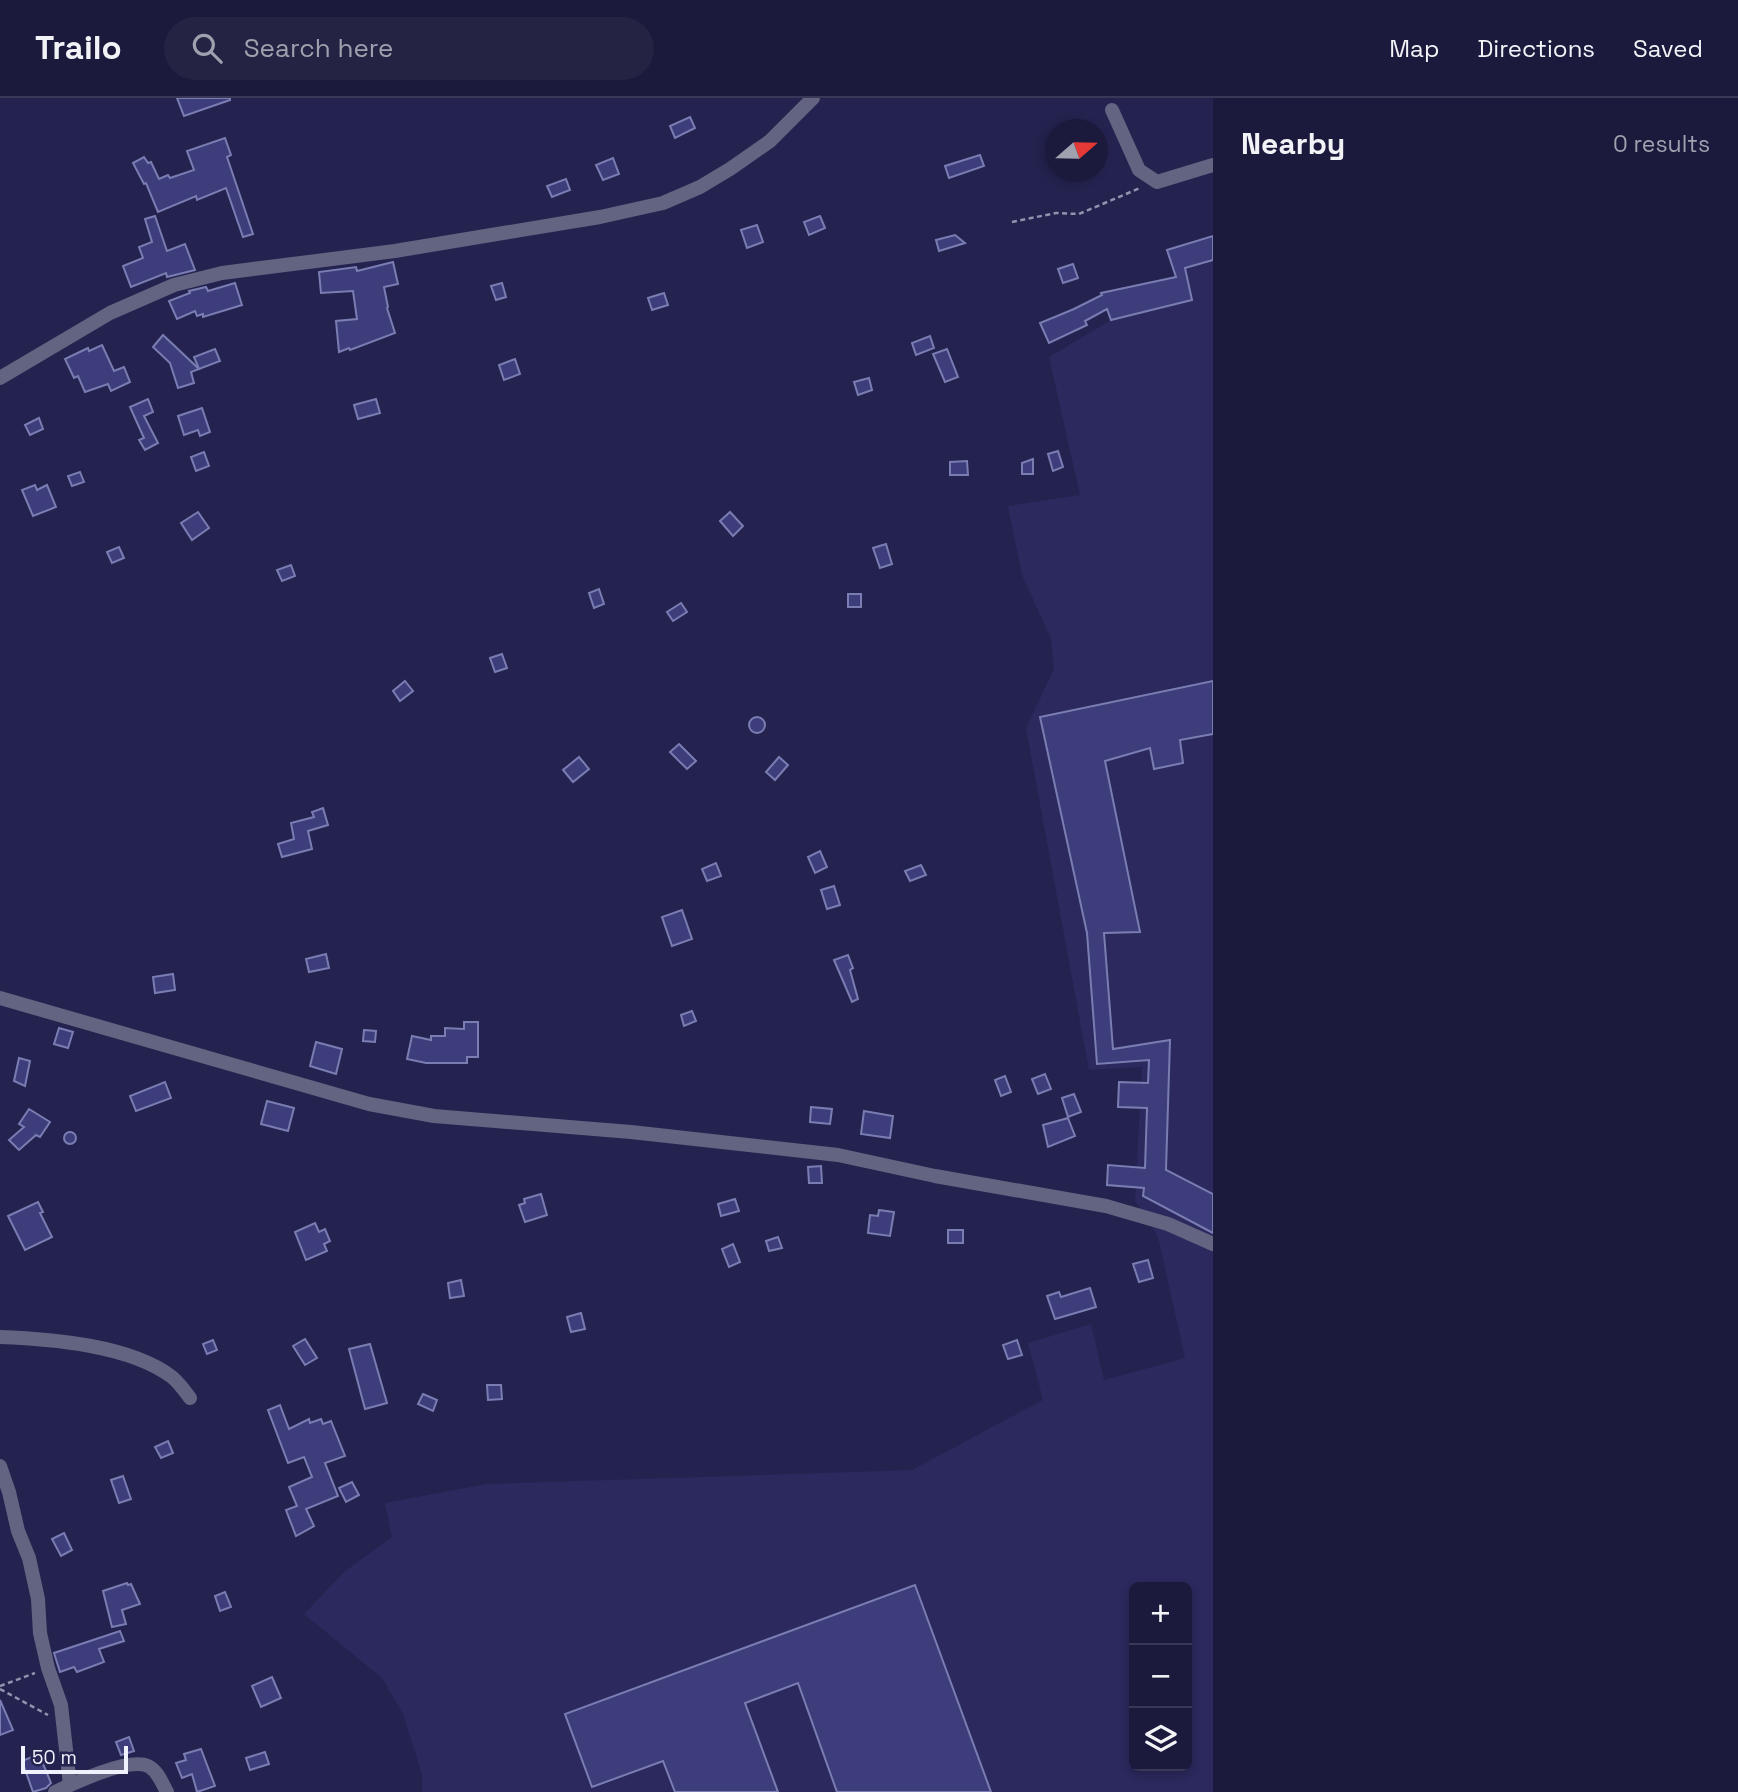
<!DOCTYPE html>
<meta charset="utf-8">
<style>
body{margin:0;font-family:"Space Grotesk",sans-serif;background:#242343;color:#f1f3f6}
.controls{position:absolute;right:21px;bottom:21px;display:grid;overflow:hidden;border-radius:10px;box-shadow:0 4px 10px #0003}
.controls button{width:63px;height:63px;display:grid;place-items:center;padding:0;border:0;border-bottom:2px solid #393856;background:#1b1a3c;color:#f1f3f6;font:35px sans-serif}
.compass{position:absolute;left:1045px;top:21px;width:63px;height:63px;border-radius:50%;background:#1b1a3c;box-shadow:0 4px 10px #0003;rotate:70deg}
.scale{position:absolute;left:21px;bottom:18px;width:107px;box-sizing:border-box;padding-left:7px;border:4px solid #eff1fd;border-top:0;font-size:19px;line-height:24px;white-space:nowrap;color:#eff1fd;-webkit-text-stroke:5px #242350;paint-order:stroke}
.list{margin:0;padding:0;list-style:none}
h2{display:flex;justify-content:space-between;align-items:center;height:91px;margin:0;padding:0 28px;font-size:30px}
h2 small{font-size:23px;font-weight:400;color:#a0a1af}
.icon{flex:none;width:38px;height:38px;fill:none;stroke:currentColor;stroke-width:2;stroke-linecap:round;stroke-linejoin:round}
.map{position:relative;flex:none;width:1213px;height:1694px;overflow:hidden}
header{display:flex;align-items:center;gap:42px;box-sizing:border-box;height:98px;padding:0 35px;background:#1b1a3c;border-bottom:2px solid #393856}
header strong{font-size:33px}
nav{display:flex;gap:38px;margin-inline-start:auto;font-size:24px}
.search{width:490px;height:63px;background:#242343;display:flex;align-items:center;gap:18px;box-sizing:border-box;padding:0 24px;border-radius:38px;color:#a0a1af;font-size:26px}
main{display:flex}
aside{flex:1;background:#1b1a3c}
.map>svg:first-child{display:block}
.built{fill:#2b295d;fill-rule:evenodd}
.building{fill:#3e3d7b;stroke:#7a7db2;stroke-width:2}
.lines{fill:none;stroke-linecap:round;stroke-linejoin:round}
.path{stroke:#9293ae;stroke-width:2.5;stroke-dasharray:5 3.5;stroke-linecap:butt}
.minor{stroke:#626481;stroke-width:14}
</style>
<header>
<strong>Trailo</strong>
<div class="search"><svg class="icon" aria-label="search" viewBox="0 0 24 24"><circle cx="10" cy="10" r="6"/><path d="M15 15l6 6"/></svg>Search here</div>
<nav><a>Map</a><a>Directions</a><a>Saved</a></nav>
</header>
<main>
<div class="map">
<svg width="1213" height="1694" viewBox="0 0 1213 1694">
<rect width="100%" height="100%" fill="#242350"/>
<path class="built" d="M1213,138V1694H422V1676L403,1616L382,1580L304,1516L344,1474L392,1439L385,1405L487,1386L912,1372L1043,1302L1028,1245L1091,1226L1104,1282L1185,1260L1158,1139L1135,1102L1142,969L1089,972L1026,630L1054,571L1051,541L1022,477L1008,408L1080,397L1049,259L1111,222L1101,195L1176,179L1167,152ZM1134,1489H1187V1668H1134Z"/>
<g class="building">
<polygon points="177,0 230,0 230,2 184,18"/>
<polygon points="690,19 695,30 675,40 670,28"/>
<polygon points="225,40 231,57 227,59 253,136 243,139 226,90 197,102 196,98 158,114 146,85 144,86 133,65 144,59 148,65 151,64 159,81 168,77 170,80 194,72 187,53"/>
<polygon points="980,57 984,68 949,80 945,68"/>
<polygon points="613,60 619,76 603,82 596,67"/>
<polygon points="566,81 570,92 552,99 547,88"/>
<polygon points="155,118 167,153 185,146 195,172 167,179 166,175 131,189 123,168 143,160 139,149 152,144 145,121"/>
<polygon points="820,118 825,130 809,137 804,124"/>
<polygon points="757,127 763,144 747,150 741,132"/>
<polygon points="955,137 965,145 939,153 936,142"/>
<polygon points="1213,138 1213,162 1185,170 1192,202 1111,222 1107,211 1085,223 1087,227 1049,245 1040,225 1074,211 1102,197 1101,195 1176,179 1167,152"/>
<polygon points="393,164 398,186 384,189 388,209 387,210 395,235 350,252 349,250 339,254 336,223 357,221 353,193 321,195 319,174 356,169 357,173"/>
<polygon points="1073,166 1078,180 1063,185 1058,171"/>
<polygon points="235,185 242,207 203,219 203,216 197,218 195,213 177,221 169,203 190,195 189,193 206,189 208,193"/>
<polygon points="502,185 506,199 496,202 491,188"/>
<polygon points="664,195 668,207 652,212 648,200"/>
<polygon points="163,237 199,271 191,274 194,285 178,290 170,265 153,249"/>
<polygon points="930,238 934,250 916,257 912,245"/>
<polygon points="102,247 114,273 124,269 130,284 111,293 108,286 85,294 78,278 74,280 65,261 88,250 89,253"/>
<polygon points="215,251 220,263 199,271 194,259"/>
<polygon points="947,251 958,279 945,284 933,256"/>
<polygon points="515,261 520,276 504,282 499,267"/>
<polygon points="869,280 872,292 858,297 854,284"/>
<polygon points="148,301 153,314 144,318 158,345 145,352 139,342 144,340 130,309"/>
<polygon points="376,301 380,315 358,321 354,307"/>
<polygon points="202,310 210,334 200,338 198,332 184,337 178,318"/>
<polygon points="39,320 43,331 30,337 25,327"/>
<polygon points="1058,353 1063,369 1053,373 1048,356"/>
<polygon points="204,354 209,368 196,373 191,359"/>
<polygon points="1033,361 1033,376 1022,376 1022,365"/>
<polygon points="967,363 968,377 950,377 950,364"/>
<polygon points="80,374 84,384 72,388 68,378"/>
<polygon points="35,387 37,392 47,387 56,409 33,418 22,392"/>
<polygon points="198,414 209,430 192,442 181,425"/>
<polygon points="730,414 743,428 733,438 720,423"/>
<polygon points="886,446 892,466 880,470 873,450"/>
<polygon points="119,449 124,460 112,465 107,454"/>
<polygon points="291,467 295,478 282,483 277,472"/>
<polygon points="599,491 604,506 594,510 589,495"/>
<rect x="848" y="496" width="13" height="13"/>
<polygon points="681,505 687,514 673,523 667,514"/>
<polygon points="502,556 507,570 495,574 490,560"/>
<polygon points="405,583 413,593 400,603 393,593"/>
<polygon points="1213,583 1213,636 1180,642 1183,665 1154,671 1150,650 1105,663 1140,834 1104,835 1113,951 1170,942 1166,1072 1213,1096 1213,1135 1143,1098 1144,1090 1107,1087 1108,1067 1145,1070 1147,1010 1118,1009 1119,984 1148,985 1149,962 1097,966 1087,835 1040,619"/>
<circle cx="757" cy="627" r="8"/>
<polygon points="679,646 696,663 687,671 670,654"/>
<polygon points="579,659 589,671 573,684 563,672"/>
<polygon points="779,659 788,667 775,682 766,674"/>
<polygon points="323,710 328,727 308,733 312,751 282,759 278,746 294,741 291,725 314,719 312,714"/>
<polygon points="820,753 827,769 815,775 808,759"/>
<polygon points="716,765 721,778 707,783 702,771"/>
<polygon points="921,767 926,777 910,783 905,773"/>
<polygon points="834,788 840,807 827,811 821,792"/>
<polygon points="682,812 692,841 672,848 662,819"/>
<polygon points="326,856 329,870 309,874 306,861"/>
<polygon points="848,857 853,870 850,872 858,901 852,904 834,862"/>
<polygon points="173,876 175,892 155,895 153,879"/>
<polygon points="692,913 696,923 684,928 681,917"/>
<polygon points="464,924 478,924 478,959 467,959 467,965 426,965 407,961 412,938 431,942 431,938 445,938 445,930 464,931"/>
<polygon points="59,930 73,934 68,950 54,946"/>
<polygon points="364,932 376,933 375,944 363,943"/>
<polygon points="316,944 342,951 336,976 310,968"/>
<polygon points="19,960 30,963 25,988 14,983"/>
<polygon points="1045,976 1051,991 1038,996 1032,981"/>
<polygon points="1005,978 1011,994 1001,998 995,982"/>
<polygon points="165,984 171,1000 136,1013 130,998"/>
<polygon points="1074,996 1081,1014 1068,1019 1062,1000"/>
<polygon points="267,1003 294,1010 288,1033 261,1026"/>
<polygon points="811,1009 832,1011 830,1026 810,1024"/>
<polygon points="29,1011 50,1024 40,1039 36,1037 19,1052 9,1042 24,1029 19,1026"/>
<polygon points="864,1013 893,1018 890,1040 861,1036"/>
<polygon points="1068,1020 1075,1038 1048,1049 1043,1027"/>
<circle cx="70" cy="1040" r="6"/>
<polygon points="821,1068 822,1085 809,1085 808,1069"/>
<polygon points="541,1096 547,1117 525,1124 519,1107 525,1105 524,1101"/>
<polygon points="735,1101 739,1113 721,1118 718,1106"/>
<polygon points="38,1104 43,1114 40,1115 52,1139 25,1152 8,1118"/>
<polygon points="879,1112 894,1114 890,1138 868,1135 870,1117 878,1118"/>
<polygon points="315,1125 319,1134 325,1131 330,1143 324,1146 327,1153 306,1162 295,1134"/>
<rect x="948" y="1132" width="15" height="13"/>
<polygon points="778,1139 782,1150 769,1153 766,1143"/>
<polygon points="733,1146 740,1164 729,1169 722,1151"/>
<polygon points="1148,1162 1153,1180 1139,1184 1133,1166"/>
<polygon points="461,1182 464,1198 450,1200 448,1185"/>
<polygon points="1090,1190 1096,1209 1055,1221 1047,1198 1059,1194 1061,1199"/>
<polygon points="581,1215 585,1231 571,1234 567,1219"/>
<polygon points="305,1241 317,1260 305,1267 293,1248"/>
<polygon points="213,1242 217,1252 207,1256 203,1246"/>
<polygon points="1017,1242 1022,1257 1008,1261 1003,1247"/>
<polygon points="370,1246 387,1305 365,1311 349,1251"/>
<polygon points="487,1287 501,1287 502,1301 488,1302"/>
<polygon points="423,1296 437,1302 433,1313 418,1306"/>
<polygon points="280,1307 289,1331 309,1321 310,1325 321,1321 323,1326 331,1323 345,1358 325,1365 338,1398 306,1411 314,1428 296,1438 286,1412 297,1408 289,1389 312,1379 304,1359 288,1365 268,1312"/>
<polygon points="168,1343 173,1355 161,1360 155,1349"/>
<polygon points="123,1378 131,1401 119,1405 111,1382"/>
<polygon points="352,1384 359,1397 346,1404 339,1390"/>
<polygon points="64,1435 72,1452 61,1458 52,1441"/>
<polygon points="127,1485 128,1487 131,1486 140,1506 122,1512 126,1526 112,1529 103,1493"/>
<polygon points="915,1487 991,1694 837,1694 798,1585 745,1605 778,1694 675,1694 663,1663 592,1689 565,1616"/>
<polygon points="225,1494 231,1509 220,1513 215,1498"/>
<polygon points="120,1533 124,1543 99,1551 104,1564 77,1574 74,1569 60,1574 54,1555"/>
<polygon points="272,1579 281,1600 261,1609 252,1588"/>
<polygon points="0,1602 13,1632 0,1637"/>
<polygon points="129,1639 134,1653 121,1657 116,1644"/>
<polygon points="201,1651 215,1688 197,1694 192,1676 182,1680 176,1665 186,1662 184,1656"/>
<polygon points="265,1654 269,1666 250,1672 246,1660"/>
<polygon points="39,1656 51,1685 46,1690 33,1694 22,1663"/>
</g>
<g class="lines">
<g class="path">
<polyline points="1012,124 1056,115 1079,116 1140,90"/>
<polyline points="0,1588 35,1575"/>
<polyline points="0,1591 48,1617"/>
</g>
<g class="minor">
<polyline points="1112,12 1139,72 1157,84 1213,67"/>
<polyline points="0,280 110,215 174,187 222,175 395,153 600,119 663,105 700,89 730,71 770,43 813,0"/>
<polyline points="0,900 369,1006 434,1018 631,1034 838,1057 935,1078 1106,1108 1168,1126 1213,1146"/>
<path d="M0,1239C51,1241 130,1247 172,1279C179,1285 185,1293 190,1300"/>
<polyline points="0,1368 9,1394 18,1433 29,1460 38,1501 40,1535 48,1570 61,1607 70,1687"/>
<path d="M55,1694C74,1685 129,1659 148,1668C158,1673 162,1685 167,1694"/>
</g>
</g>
</svg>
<div class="controls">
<button>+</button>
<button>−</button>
<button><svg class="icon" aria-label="layers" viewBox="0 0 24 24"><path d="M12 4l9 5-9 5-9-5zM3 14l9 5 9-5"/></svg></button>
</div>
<svg class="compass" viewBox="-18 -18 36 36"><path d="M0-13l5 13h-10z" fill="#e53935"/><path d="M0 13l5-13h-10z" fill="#a0a1af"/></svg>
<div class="scale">50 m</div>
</div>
<aside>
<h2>Nearby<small>0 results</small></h2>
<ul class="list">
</ul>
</aside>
</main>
